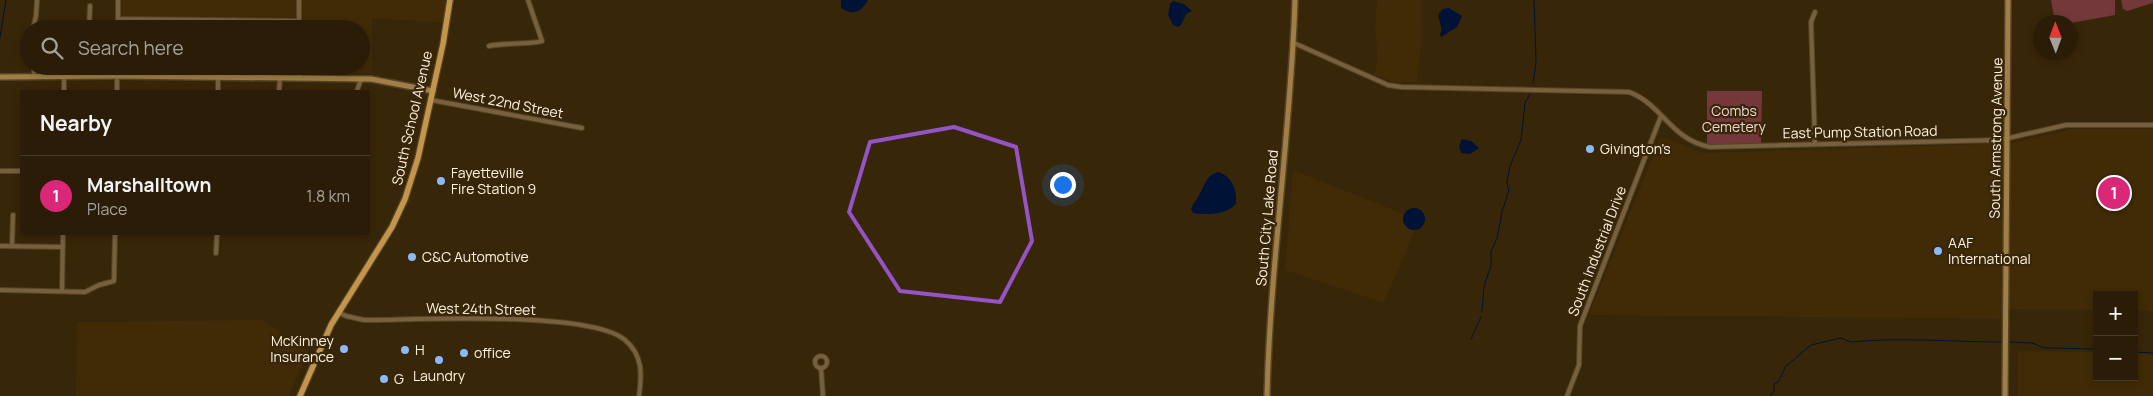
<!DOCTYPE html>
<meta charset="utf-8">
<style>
body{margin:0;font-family:Manrope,sans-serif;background:#322510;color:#f1f3f6}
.controls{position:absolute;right:15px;bottom:15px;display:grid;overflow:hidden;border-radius:0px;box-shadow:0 2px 8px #0003}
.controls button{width:45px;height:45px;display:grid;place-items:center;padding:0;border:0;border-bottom:1px solid #463a28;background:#2a1c06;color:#f1f3f6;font:25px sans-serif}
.compass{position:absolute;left:2033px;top:15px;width:45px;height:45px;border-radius:50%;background:#2a1c06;box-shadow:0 2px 8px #0003;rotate:359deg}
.you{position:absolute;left:1062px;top:184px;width:18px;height:18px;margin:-12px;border:4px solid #fff;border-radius:50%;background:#1a73e8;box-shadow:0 0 0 8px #1a73e833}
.badge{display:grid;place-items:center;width:32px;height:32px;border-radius:50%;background:#db2777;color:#fff;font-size:16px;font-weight:700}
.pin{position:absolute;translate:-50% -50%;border:2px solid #fff;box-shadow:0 1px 5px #0006}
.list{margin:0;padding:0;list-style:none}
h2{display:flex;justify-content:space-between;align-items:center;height:65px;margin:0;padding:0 20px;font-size:21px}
h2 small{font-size:16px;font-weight:400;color:#a5a19b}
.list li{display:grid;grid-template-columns:32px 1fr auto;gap:15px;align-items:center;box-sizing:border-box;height:80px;padding:0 20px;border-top:1px solid #463a28}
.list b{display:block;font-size:19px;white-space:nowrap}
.list p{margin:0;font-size:16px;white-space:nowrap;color:#a5a19b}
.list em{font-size:16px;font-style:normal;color:#a5a19b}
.icon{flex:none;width:28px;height:28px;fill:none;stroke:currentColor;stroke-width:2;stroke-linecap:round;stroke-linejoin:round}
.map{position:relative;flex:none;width:2153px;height:396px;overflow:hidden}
.search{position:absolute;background:#2a1c06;box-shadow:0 2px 8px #0003;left:20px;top:20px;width:350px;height:55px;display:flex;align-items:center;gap:12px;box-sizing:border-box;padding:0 18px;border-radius:28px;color:#a5a19b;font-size:19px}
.panel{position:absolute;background:#2a1c06;box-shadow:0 2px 8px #0003;left:20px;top:90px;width:350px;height:145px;border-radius:0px}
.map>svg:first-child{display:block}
.built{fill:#402b06}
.green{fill:#74383b}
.water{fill:#001235}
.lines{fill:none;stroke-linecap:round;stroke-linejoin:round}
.stream{stroke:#001235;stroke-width:1}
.street-casing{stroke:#544327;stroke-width:6}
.secondary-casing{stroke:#544327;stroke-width:8}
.primary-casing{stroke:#544327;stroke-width:8}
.street{stroke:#76603e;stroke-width:4}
.secondary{stroke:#a17e45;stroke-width:5}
.primary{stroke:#c2954a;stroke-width:5.5}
.marked{fill:none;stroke:#9554c6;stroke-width:4;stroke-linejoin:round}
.poi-dot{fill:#8cb9fc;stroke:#382608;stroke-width:2}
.labels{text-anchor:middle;stroke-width:4.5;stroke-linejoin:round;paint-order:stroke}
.street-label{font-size:14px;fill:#fff3e2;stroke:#382608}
.park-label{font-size:14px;fill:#eed2d2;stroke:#382608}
.poi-label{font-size:14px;fill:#fff3e2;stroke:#382608;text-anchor:start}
</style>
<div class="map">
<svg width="2153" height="396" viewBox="0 0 2153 396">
<rect width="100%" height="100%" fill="#382608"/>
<g class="built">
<polygon points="120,0 450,0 446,23 372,18 372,73 280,74 119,73 119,66 361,66 361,29 120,29"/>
<polygon points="1377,0 1421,0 1422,40 1417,82 1393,82 1374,74 1378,61 1375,29"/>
<polygon points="2071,129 2153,129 2153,311 2134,310 2134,295 2097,295 2097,310 2006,309 2005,319 1589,315 1661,136 1702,153 2015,143"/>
<polygon points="1293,170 1419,220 1384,303 1285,270"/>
<polygon points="262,320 308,351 289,396 76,396 77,322"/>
<polygon points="2018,351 2097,352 2097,377 2134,377 2134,352 2143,352 2153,357 2153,396 2018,396"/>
</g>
<g class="green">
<polygon points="2051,0 2115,0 2115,15 2071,23 2055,22"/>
<polygon points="2121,0 2153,0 2153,3 2127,11 2123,9"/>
<polygon points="1707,91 1762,91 1761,145 1707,146"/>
</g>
<g class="water">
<path d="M841,0H868C861,12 854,16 841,8Z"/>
<polygon points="1173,1 1184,4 1192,11 1186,14 1181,25 1178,27 1173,25 1168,15 1170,4"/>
<path d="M1449,8L1462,16L1457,27L1441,37L1440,35C1444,26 1437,21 1439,13L1443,9Z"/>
<polygon points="1462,139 1471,141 1479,148 1470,154 1461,153 1459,146"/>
<path d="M1219,172C1233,178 1237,189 1236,204C1226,215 1207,215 1193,213L1191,209C1193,203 1197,200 1199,195C1205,186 1206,174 1219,172Z"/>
<circle cx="1414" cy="219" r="11"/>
</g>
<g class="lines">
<g class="stream">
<polyline points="0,37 6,0"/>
<polyline points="1533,83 1536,63 1534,0"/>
<polyline points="1482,311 1484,286 1491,266 1491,252 1497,238 1502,212 1509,190 1507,183 1510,166 1521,140 1525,103 1530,94"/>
<polyline points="1471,339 1481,317"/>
<polyline points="2008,342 2032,343 2045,348 2097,349"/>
<polyline points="2134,352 2153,353"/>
<path d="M1770,396L1774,391V384L1778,382L1786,366L1811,345L1841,338L1851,342C1901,337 1952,342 2002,342"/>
</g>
<g class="street-casing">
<g id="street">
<polyline points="299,0 299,29"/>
<polyline points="118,19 299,21"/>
<polyline points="33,29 36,16 37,0"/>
<polyline points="89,29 90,6"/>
<polyline points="118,29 118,0"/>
<polyline points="233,29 233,20"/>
<path d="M1294,43L1388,85L1401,87L1629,92C1662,104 1671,140 1710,147L2000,140L2066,125H2153"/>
<path d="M489,46C500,43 537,44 542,41L528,0"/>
<polyline points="34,66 34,77"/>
<polyline points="88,76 88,66"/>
<polyline points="232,78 232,66"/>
<polyline points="299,78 299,66"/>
<polyline points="64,91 64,76"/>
<polyline points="117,91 117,66"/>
<polyline points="218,91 218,78"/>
<polyline points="279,91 280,78"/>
<polyline points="357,91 361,79"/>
<polyline points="431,100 582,128"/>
<polyline points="1815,144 1811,22 1815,12"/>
<polyline points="0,171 21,171"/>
<polyline points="0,246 62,247"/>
<polyline points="12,246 13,215"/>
<polyline points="216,253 217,234"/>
<polyline points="0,290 85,292 99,285 114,281 115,234"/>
<polyline points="62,291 63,234"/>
<path d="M338,312L346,316L364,320C416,320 590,310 625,340C643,355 642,375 639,396"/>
<circle cx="821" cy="362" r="6"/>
<polyline points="821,368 823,396"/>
<polyline points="1567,396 1579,365 1580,326 1661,116"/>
</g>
</g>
<g class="secondary-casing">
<g id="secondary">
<polyline points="0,77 117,76 371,79 433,91"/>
<path d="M1267,396C1270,263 1291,132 1295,0"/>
<polyline points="2005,396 2008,0"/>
</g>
</g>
<g class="primary-casing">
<polyline id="primary" points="300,396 331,325 392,227 405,199 418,158 443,44 450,0"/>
</g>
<use href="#street" class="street"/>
<use href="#secondary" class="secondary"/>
<use href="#primary" class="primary"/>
</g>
<path class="marked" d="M954,127L1016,147L1032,241L1000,302L900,291L849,212L870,142Z"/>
<g class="poi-dot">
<circle cx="1590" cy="149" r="5"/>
<circle cx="441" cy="181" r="5"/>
<circle cx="1938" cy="251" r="5"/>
<circle cx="412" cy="257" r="5"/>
<circle cx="344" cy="349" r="5"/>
<circle cx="405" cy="350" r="5"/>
<circle cx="464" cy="353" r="5"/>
<circle cx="439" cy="360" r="5"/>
<circle cx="384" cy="379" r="5"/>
</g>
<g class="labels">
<g class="street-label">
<text transform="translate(508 103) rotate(11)" y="5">West 22nd Street</text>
<text transform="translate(412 118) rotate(-77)" y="5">South School Avenue</text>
<text transform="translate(1860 132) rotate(-1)" y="5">East Pump Station Road</text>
<text transform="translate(1996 138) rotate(-89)" y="5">South Armstrong Avenue</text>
<text transform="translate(1267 218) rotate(-85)" y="5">South City Lake Road</text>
<text transform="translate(1597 251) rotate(-69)" y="5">South Industrial Drive</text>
<text transform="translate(481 309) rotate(1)" y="5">West 24th Street</text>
</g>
<g class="park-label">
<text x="1734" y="116">Combs<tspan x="1734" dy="16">Cemetery</tspan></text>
</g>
<g class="poi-label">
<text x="1600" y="154">Givington's</text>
<text x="451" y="178">Fayetteville<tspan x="451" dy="16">Fire Station 9</tspan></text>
<text x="1948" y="248">AAF<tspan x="1948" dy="16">International</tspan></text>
<text x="422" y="262">C&amp;C Automotive</text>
<text x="334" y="346" text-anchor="end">McKinney<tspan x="334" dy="16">Insurance</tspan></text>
<text x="415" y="355">H</text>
<text x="474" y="358">office</text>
<text x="439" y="381" text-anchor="middle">Laundry</text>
<text x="394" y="384">G</text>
</g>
</g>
</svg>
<div class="controls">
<button>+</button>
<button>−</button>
</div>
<svg class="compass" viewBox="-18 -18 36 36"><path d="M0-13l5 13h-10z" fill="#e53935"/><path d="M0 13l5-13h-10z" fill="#a5a19b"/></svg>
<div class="you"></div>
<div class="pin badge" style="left:2114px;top:193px">1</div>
<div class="search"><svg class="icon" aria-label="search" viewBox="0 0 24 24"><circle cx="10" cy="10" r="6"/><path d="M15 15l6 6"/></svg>Search here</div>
<section class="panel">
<h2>Nearby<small></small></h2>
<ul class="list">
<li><span class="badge">1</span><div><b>Marshalltown</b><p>Place</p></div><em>1.8 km</em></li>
</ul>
</section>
</div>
